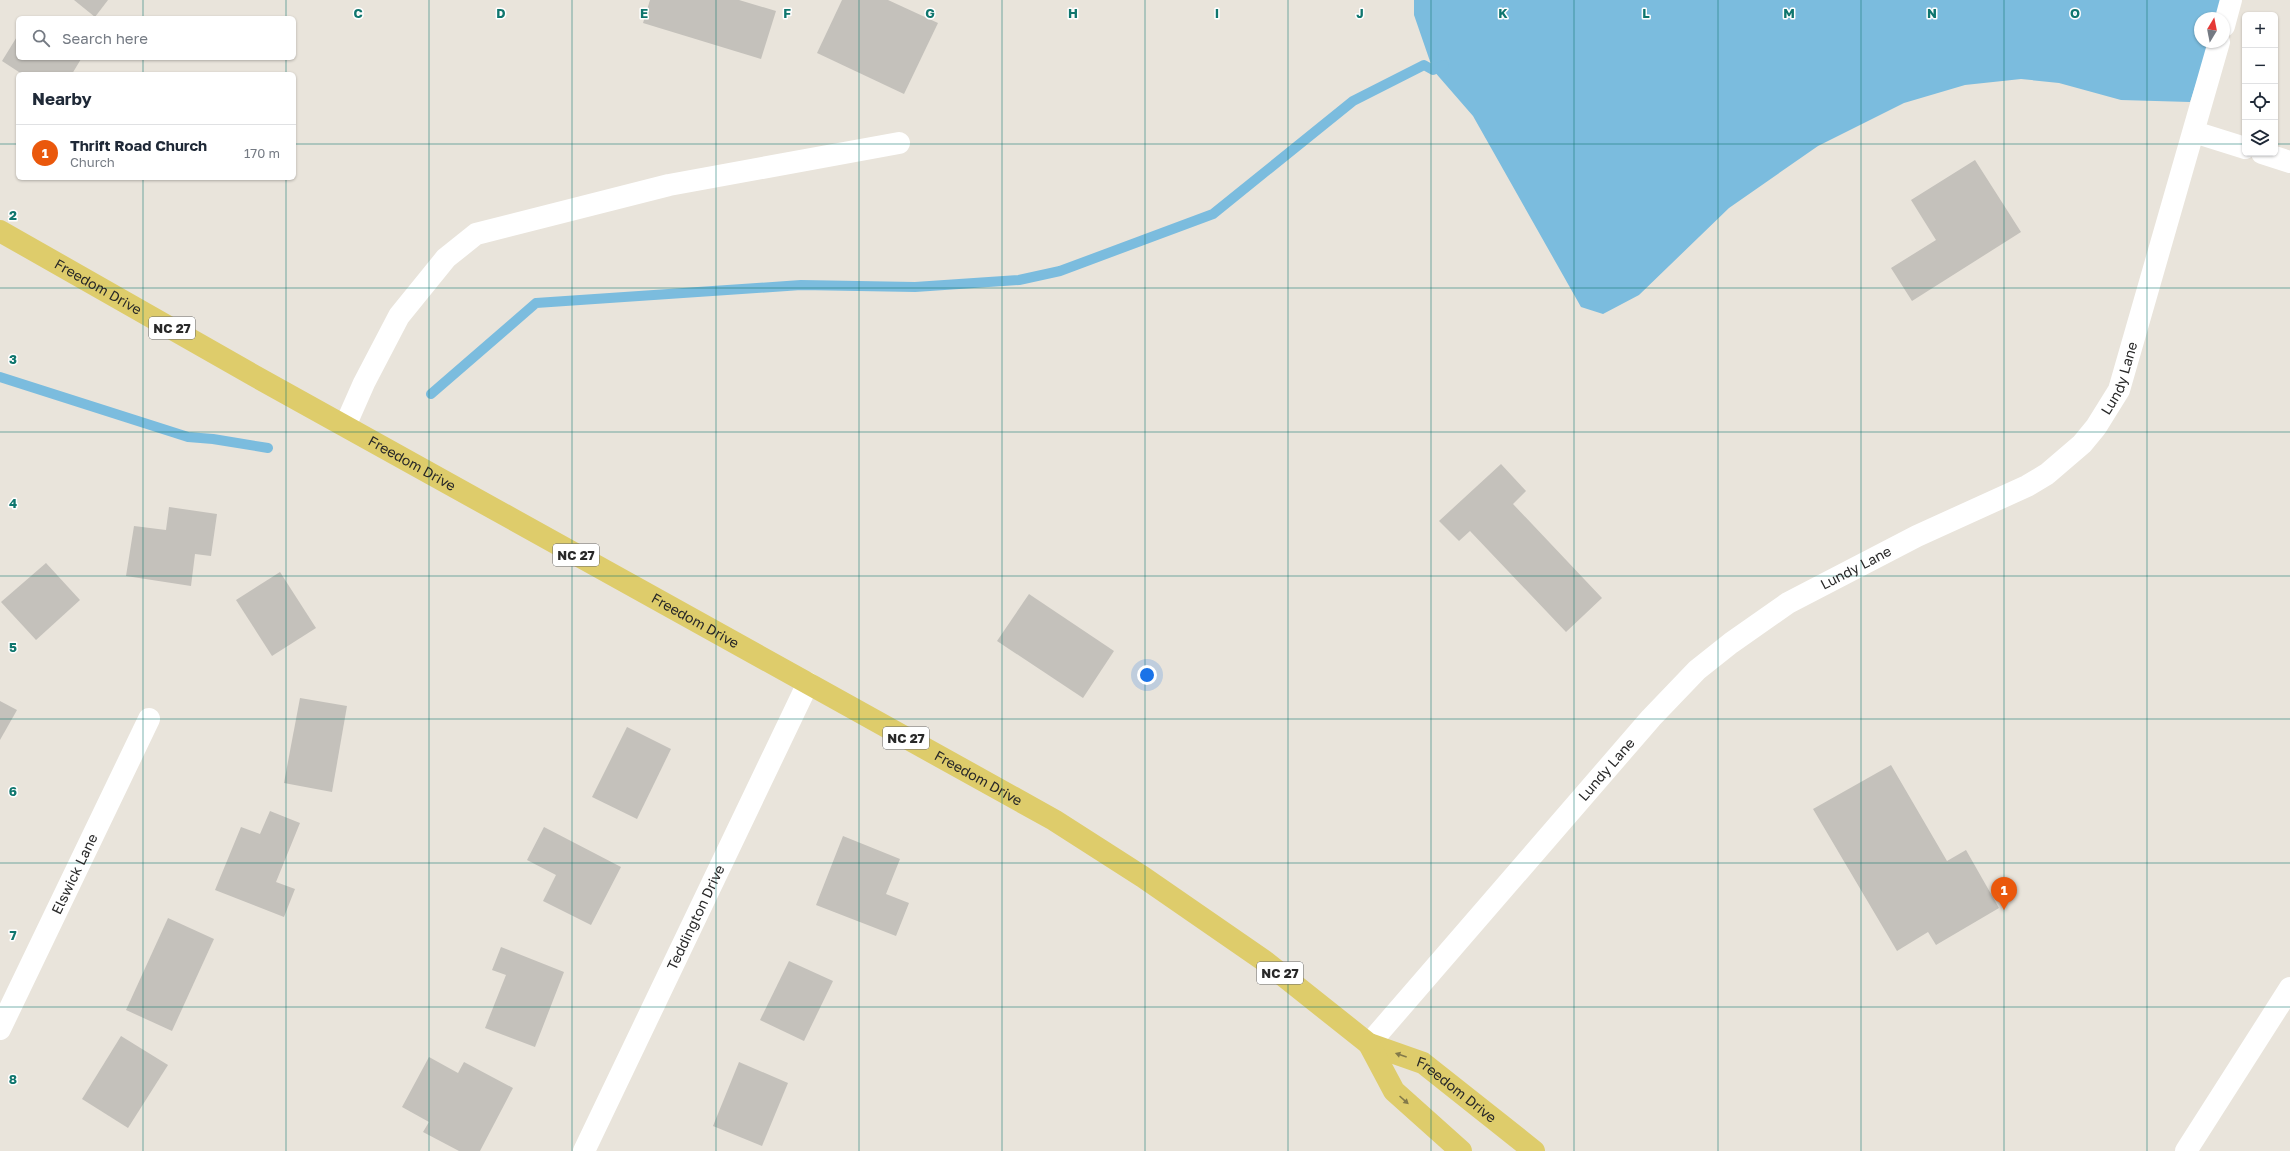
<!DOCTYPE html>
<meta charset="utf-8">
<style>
body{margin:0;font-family:"Golos Text",sans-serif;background:#f6f6f7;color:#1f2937}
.controls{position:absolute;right:12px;top:12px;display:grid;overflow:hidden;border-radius:6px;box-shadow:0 1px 3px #0004}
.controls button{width:36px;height:36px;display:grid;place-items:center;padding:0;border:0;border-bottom:1px solid #e0e1e3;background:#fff;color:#1f2937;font:20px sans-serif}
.compass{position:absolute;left:2194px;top:12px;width:36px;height:36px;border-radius:50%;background:#fff;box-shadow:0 1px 3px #0004;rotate:10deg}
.you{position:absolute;left:1147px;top:675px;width:14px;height:14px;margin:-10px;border:3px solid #fff;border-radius:50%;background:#1a73e8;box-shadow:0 0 0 6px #1a73e833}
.badge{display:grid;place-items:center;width:26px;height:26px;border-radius:50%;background:#ea580c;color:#fff;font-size:13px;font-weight:700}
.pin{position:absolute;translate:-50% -33px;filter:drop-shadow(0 1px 2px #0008)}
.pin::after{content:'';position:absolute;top:21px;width:14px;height:12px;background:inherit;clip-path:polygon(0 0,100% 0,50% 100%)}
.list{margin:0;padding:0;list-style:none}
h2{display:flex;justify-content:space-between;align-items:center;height:52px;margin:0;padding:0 16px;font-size:17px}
h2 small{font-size:13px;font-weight:400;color:#747a83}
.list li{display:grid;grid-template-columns:26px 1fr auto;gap:12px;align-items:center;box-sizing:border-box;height:56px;padding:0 16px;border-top:1px solid #e0e1e3}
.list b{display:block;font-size:15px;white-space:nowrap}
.list p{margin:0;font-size:13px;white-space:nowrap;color:#747a83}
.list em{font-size:13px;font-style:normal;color:#747a83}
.icon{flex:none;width:22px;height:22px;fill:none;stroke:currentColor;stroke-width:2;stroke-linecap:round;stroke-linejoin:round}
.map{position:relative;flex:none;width:2290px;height:1151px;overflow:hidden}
.search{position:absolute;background:#fff;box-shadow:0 1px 3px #0004;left:16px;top:16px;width:280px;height:44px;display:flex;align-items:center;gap:10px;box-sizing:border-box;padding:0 14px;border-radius:6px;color:#747a83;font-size:15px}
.panel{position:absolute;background:#fff;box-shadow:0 1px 3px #0004;left:16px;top:72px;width:280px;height:108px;border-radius:6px}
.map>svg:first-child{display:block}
.water{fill:#7bbcde}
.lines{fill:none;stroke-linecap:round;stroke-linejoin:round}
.stream{stroke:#7bbcde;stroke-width:10}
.building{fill:#c4c1bb}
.minor{stroke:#fff;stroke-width:22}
.major{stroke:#decc6b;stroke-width:22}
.oneway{fill:#837a4a}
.grid{fill:none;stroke:#0f766e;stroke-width:1;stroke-opacity:0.55}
.labels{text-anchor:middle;stroke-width:3;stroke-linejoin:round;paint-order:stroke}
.shield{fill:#fff;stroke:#686868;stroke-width:1}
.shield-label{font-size:13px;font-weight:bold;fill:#282828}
.street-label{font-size:14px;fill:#282828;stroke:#fff}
.grid-label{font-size:13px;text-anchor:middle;font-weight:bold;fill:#0f766e;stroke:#fff;stroke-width:3;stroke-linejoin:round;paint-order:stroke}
</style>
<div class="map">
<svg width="2290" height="1151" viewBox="0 0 2290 1151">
<rect width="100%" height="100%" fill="#e9e4db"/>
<polygon class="water" points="1414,0 2223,0 2218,18 2200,18 2200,42 2210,42 2190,102 2121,100 2059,83 2021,79 1965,85 1904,103 1818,146 1729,208 1639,295 1603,314 1581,307 1473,116 1433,70 1414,15"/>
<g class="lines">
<g class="stream">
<polyline points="0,377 188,437 213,439 268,448"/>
<polyline points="431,394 536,303 801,285 915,287 1019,280 1060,271 1213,214 1353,101 1424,65 1433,70 1444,65"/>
</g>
</g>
<g class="building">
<polygon points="74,0 108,0 95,17"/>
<polygon points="650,0 739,0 776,11 761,59 643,23"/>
<polygon points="842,0 888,0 938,23 904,94 817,53"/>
<polygon points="18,35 18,58 81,59 72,74 22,74 2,61"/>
<polygon points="1975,160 2021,232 1912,301 1891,268 1936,240 1911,200"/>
<polygon points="1501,464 1526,491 1513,504 1602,598 1566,632 1470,531 1459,541 1439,521"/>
<polygon points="169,507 217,514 211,556 195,554 191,586 126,576 134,526 166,530"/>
<polygon points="46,563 80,600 36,640 1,602"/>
<polygon points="280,572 316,628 272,656 236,600"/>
<polygon points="1029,594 1114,651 1083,698 997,641"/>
<polygon points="300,698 347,706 332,792 284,783"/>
<polygon points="0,701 17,710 0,740"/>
<polygon points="627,727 671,749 637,819 592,797"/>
<polygon points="1891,765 1947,861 1966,850 1999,908 1936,945 1928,932 1897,951 1813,809"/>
<polygon points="270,811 300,823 276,882 295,889 284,917 215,890 241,827 260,834"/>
<polygon points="544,827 621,867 591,925 543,901 556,875 527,860"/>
<polygon points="843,836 900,859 886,894 909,903 896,936 816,905"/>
<polygon points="168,918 214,939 172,1031 126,1010"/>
<polygon points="501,947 564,972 535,1047 485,1028 506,975 492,970"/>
<polygon points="789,961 833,981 804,1041 760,1020"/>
<polygon points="121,1036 168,1065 128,1128 82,1099"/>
<polygon points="429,1057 458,1073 464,1062 513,1088 480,1151 459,1151 423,1132 429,1122 402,1107"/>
<polygon points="739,1062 788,1083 762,1146 713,1126"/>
</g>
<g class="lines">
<g class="minor">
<polyline points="2224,26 2231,0"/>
<polyline points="2194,132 2245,148"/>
<polyline points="2262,153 2290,162"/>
<polyline points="345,426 364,383 399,316 446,258 476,234 669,185 899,143"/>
<path id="s1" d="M0,1029L149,719"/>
<path id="s2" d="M1369,1044L1651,718L1697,670L1731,643L1788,603L1917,536L2027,486L2047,474L2082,444L2096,427L2119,390L2219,42"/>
<path id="s3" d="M584,1151L808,683"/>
<polyline points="2186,1151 2290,988"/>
</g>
<g class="major">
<path id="s4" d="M0,231L253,375L1054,820L1143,877L1266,962L1369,1044L1423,1063L1534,1151"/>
<polyline points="1369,1044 1394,1091 1461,1151"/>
</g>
</g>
<defs><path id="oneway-solid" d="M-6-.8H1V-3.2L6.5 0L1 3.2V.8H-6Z"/></defs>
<g class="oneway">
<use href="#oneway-solid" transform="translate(1401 1055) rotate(-161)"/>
<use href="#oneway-solid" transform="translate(1404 1100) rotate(42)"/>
</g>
<path class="grid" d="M143,0V18M286,0V18M429,0V1151M572,0V1151M716,0V1151M859,0V1151M1002,0V1151M1145,0V1151M1288,0V1151M1431,0V1151M1574,0V1151M1718,0V1151M1861,0V1151M2004,0V1151M2147,0V1151M143,58V74M286,58V74M0,144H18M294,144H2245M2275,144H2290M143,178V1151M286,178V1151M0,288H2290M0,432H2290M0,576H2290M0,719H2290M0,863H2290M0,1007H2290"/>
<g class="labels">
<g class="shield">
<rect x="149" y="317" width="46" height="22" rx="3"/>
<rect x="553" y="544" width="46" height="22" rx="3"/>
<rect x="883" y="727" width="46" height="22" rx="3"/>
<rect x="1257" y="962" width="46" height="22" rx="3"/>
</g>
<g class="shield-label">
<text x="172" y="333">NC 27</text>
<text x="576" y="560">NC 27</text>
<text x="906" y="743">NC 27</text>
<text x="1280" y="978">NC 27</text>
</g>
<g class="street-label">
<text dy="5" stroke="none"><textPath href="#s4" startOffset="113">Freedom Drive</textPath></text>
<text dy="5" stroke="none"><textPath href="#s2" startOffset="1023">Lundy Lane</textPath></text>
<text dy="5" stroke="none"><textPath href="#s4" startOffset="473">Freedom Drive</textPath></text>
<text dy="5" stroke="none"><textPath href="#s2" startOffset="687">Lundy Lane</textPath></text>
<text dy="5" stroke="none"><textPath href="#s4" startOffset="797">Freedom Drive</textPath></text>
<text dy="5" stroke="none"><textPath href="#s2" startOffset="363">Lundy Lane</textPath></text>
<text dy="5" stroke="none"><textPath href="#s4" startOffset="1121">Freedom Drive</textPath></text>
<text dy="5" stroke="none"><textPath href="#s1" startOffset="172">Elswick Lane</textPath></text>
<text dy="5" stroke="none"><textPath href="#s3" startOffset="259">Teddington Drive</textPath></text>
<text dy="5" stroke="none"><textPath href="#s4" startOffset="1694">Freedom Drive</textPath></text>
</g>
</g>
<g class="grid-label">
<text x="358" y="18">C</text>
<text x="501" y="18">D</text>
<text x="644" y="18">E</text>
<text x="787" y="18">F</text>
<text x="930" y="18">G</text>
<text x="1073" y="18">H</text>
<text x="1217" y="18">I</text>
<text x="1360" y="18">J</text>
<text x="1503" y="18">K</text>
<text x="1646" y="18">L</text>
<text x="1789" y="18">M</text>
<text x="1932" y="18">N</text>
<text x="2075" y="18">O</text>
<text x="13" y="220">2</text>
<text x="13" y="364">3</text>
<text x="13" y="508">4</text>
<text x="13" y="652">5</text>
<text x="13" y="796">6</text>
<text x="13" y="940">7</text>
<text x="13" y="1084">8</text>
</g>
</svg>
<div class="controls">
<button>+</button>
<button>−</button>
<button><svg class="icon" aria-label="locate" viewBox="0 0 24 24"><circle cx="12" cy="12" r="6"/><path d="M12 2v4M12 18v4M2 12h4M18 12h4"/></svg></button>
<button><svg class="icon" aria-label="layers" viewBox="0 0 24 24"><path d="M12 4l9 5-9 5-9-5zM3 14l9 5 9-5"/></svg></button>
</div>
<svg class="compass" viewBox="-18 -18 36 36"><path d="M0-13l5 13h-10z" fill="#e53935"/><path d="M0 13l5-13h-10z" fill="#747a83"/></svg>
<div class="you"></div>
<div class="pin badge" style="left:2004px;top:910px">1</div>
<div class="search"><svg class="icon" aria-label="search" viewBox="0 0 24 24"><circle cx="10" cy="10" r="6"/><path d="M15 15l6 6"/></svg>Search here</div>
<section class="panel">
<h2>Nearby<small></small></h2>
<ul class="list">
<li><span class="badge">1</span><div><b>Thrift Road Church</b><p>Church</p></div><em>170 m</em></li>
</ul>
</section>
</div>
